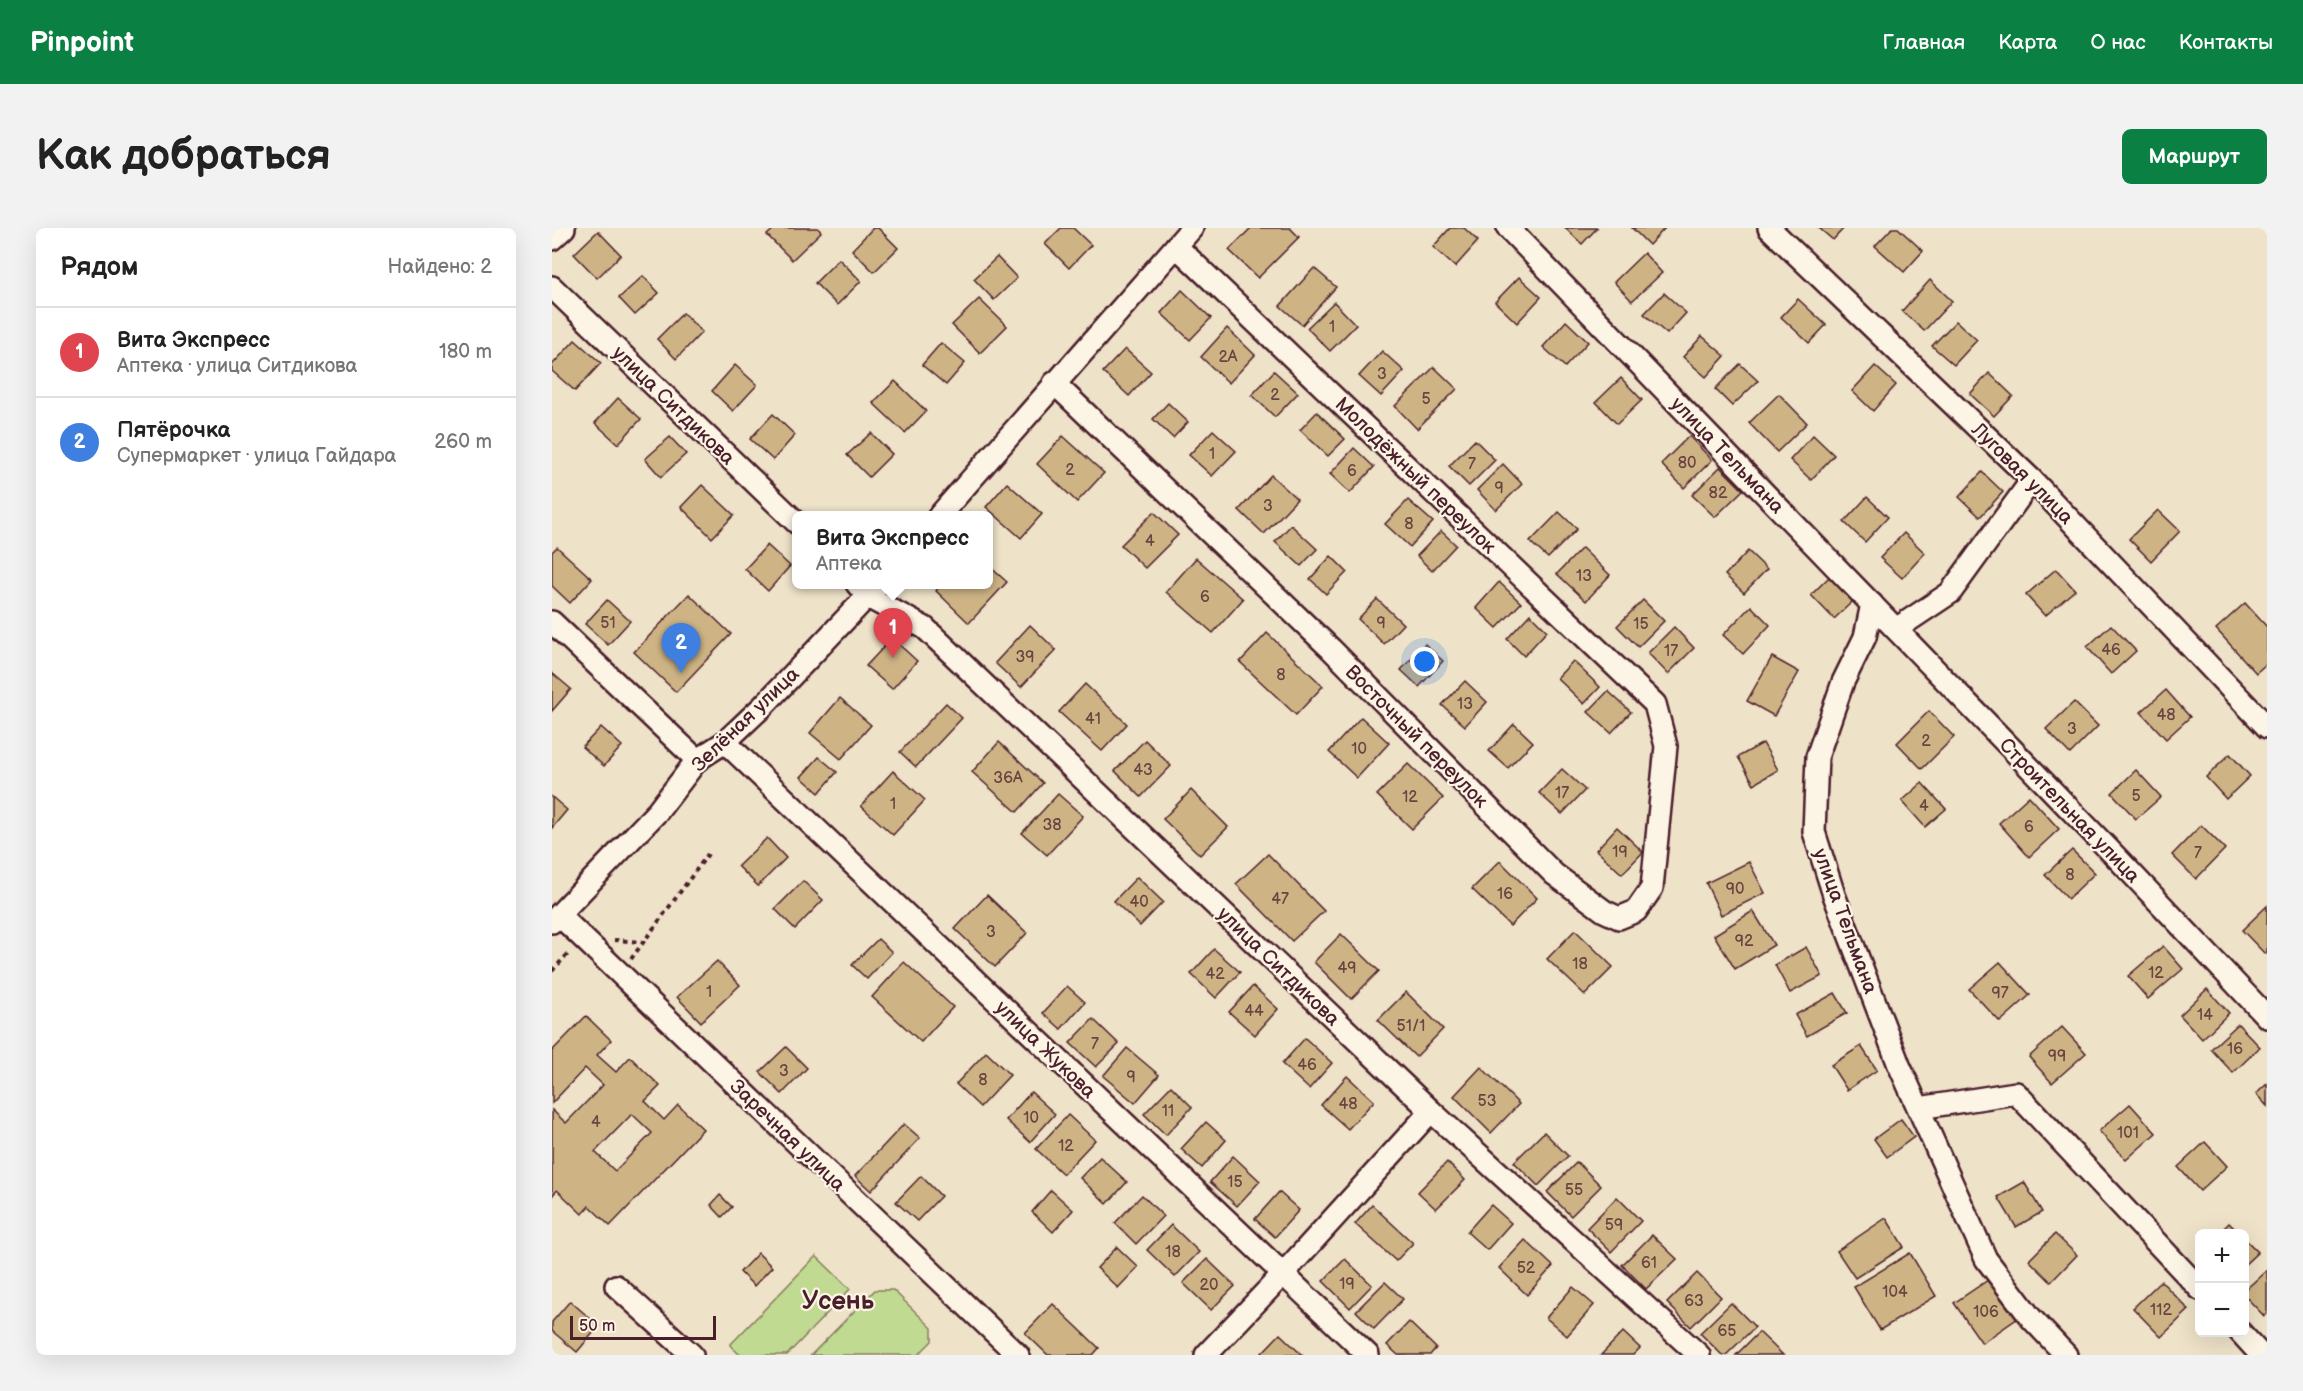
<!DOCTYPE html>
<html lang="ru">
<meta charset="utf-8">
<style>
body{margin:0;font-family:"Balsamiq Sans",sans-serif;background:#f2f2f2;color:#222}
.controls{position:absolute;right:18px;bottom:18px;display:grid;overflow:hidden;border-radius:9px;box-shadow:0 6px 24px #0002}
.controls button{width:54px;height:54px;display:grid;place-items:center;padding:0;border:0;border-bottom:2px solid #e0e0e0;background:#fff;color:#222;font:30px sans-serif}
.scale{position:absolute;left:18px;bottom:15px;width:146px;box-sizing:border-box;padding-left:6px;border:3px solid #4a1f2b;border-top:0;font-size:16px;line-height:21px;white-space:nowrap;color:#4a1f2b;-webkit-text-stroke:4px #fcf5e5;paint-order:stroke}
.you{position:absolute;left:873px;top:434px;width:21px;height:21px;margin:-15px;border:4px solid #fff;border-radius:50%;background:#1a73e8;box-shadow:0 0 0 9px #1a73e833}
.badge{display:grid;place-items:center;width:39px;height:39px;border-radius:50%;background:#0b8043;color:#fff;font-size:20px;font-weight:700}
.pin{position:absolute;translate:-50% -50px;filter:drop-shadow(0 2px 3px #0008)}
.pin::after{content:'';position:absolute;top:32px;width:21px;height:18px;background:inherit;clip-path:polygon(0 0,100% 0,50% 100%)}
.popup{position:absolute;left:240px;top:283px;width:201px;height:78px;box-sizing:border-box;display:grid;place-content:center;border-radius:9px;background:#fff;filter:drop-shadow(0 2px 4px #0005);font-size:20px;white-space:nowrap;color:#767676}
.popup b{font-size:22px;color:#222}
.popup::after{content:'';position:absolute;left:50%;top:100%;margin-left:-12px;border:12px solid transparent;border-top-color:#fff}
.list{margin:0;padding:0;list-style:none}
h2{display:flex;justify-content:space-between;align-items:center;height:78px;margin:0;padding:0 24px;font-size:26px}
h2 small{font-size:20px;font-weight:400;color:#767676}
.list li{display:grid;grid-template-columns:39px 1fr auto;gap:18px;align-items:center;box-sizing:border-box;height:90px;padding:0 24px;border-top:2px solid #e0e0e0}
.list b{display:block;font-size:22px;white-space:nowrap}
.list p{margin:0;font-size:20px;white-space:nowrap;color:#767676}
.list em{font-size:20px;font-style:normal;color:#767676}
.map{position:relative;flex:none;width:1715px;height:1127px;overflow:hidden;border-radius:9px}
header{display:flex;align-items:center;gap:36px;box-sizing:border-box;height:84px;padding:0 30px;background:#0b8043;color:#fff}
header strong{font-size:28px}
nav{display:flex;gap:33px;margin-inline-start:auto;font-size:21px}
.intro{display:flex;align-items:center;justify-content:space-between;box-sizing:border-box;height:144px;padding:0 36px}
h1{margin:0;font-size:42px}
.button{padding:15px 27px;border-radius:9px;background:#0b8043;color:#fff;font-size:21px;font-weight:700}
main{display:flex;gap:36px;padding:0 36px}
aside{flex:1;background:#fff;border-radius:9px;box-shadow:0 6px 24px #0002}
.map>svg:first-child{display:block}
.green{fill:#c0db91;stroke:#857d5e;stroke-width:1.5}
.building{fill:#ceb485;stroke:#4a1f2b;stroke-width:1.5;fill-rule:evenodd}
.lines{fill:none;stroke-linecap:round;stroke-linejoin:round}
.minor-casing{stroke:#4a1f2b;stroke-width:26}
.path{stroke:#4a1f2b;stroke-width:4;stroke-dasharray:4.5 4.5;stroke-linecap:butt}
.minor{stroke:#fcf5e5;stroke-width:21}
.labels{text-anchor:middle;stroke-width:4.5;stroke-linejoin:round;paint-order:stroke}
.number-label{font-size:16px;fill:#6b4442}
.street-label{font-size:20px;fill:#4a1f2b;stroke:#fcf5e5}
.district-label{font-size:26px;font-weight:bold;fill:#4a1f2b;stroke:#fcf5e5}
</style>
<header>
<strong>Pinpoint</strong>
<nav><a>Главная</a><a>Карта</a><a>О нас</a><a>Контакты</a></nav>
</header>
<div class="intro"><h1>Как добраться</h1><a class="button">Маршрут</a></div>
<main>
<aside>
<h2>Рядом<small>Найдено: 2</small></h2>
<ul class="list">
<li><span class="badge" style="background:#e0444e">1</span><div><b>Вита Экспресс</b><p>Аптека · улица Ситдикова</p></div><em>180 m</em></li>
<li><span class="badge" style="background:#3f7fe0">2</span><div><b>Пятёрочка</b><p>Супермаркет · улица Гайдара</p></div><em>260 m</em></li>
</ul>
</aside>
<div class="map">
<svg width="1715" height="1127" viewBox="0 0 1715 1127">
<rect width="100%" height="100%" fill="#eee2c8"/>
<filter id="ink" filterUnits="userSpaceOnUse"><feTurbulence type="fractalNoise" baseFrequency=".0167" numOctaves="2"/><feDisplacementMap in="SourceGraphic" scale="12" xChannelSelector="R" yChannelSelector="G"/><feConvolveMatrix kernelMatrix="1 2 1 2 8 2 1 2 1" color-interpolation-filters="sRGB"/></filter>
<g filter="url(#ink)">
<g class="green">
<polygon points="264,1028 298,1061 235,1127 188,1127 178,1117"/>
<polygon points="323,1062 341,1062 380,1100 380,1113 366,1127 259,1127"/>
</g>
<g class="building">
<polygon points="223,0 266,0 269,4 240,32 215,7"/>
<polygon points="321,0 326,0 346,20 322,44 300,22"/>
<polygon points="509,0 521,0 539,17 517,40 493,16"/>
<polygon points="699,0 738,0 747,9 706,50 677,22"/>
<polygon points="898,0 912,0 926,13 903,39 881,19"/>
<polygon points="1013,0 1045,0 1030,16"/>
<polygon points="1080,0 1113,0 1097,17"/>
<polygon points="1267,0 1292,0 1281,12"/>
<polygon points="1340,0 1346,0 1371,23 1352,44 1323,18"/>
<polygon points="46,3 69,27 45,50 22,26"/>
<polygon points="1092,25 1110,45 1080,73 1062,54"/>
<polygon points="445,29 465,50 442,72 422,51"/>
<polygon points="287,31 309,53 285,77 263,55"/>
<polygon points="762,40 784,59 750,97 728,78"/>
<polygon points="91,48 107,65 83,87 67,70"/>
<polygon points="967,49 989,69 965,95 943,74"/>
<polygon points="1378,52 1400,73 1372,103 1350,83"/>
<polygon points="630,62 659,90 638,112 609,85"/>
<polygon points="1112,65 1134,85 1115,106 1092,86"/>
<polygon points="427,71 455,98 428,125 400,97"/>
<polygon points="1246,71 1274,97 1257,115 1229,89"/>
<polygon points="782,74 804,97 778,123 755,100"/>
<polygon points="131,85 150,104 124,131 105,111"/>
<polygon points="1014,93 1036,114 1013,139 991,119"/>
<polygon points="1404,93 1425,112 1402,137 1380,118"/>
<polygon points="675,100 703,127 677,155 649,129"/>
<polygon points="1150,108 1173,128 1154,149 1131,129"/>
<polygon points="23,112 49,135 23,163 0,143 0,137"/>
<polygon points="389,115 413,135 394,157 370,137"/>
<polygon points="573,121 599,144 577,168 551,144"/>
<polygon points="830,123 852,143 829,168 807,148"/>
<polygon points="1188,136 1206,153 1180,178 1163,161"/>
<polygon points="183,137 205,157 181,183 160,163"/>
<polygon points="1323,138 1344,157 1321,183 1300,163"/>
<polygon points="882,139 905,161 865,201 843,178"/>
<polygon points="722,143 746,165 723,189 700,167"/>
<polygon points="1437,145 1461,168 1442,188 1418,166"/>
<polygon points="1069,150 1090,172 1065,196 1044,174"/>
<polygon points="343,153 374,183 353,205 321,175"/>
<polygon points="1227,166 1255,195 1225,224 1197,195"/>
<polygon points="66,170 89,191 66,216 43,195"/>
<polygon points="616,175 636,194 621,210 601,191"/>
<polygon points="765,184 793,211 776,228 748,202"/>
<polygon points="221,186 243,207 221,232 198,211"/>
<polygon points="661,202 684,223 660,248 637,227"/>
<polygon points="319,205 340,226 317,249 295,227"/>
<polygon points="1261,207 1282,227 1259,252 1238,232"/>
<polygon points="511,208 552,245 525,274 485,236"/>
<polygon points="1137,208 1160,232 1132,260 1109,236"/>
<polygon points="118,209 134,226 109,249 93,231"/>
<polygon points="923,212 943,232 917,258 897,238"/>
<polygon points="802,220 822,239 798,265 778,246"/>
<polygon points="951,236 970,256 944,282 925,262"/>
<polygon points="1168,239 1191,262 1163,289 1140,267"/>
<polygon points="1430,244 1451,264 1428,289 1407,269"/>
<polygon points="719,247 745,271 712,306 687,282"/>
<polygon points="455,255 490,286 469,310 434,279"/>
<polygon points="150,257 182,287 160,310 129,279"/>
<polygon points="1315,269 1336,289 1313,314 1292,294"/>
<polygon points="856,272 881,294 858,319 833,296"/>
<polygon points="1606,282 1628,303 1599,333 1577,311"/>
<polygon points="602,284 626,307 593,340 569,317"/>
<polygon points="1007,284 1025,301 996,330 978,314"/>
<polygon points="739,297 765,321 749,338 723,314"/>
<polygon points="889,303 904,317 880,343 865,328"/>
<polygon points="1352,305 1373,325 1350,350 1328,330"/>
<polygon points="215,317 238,338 216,363 193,341"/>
<polygon points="5,319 40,351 18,375 0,358 0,324"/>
<polygon points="1030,320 1058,347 1034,373 1005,346"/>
<polygon points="1196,323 1215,341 1192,365 1173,347"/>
<polygon points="779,328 795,344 774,366 758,351"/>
<polygon points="644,330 691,371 661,405 614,364"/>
<polygon points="437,338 455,354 417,395 384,363 389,356 437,356"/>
<polygon points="1504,341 1523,362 1493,388 1474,367"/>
<polygon points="1278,348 1301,373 1282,391 1259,367"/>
<polygon points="947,354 969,375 945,400 924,380"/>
<polygon points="137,366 179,406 124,464 82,424"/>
<polygon points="825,371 851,396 832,416 806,391"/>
<polygon points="55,372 78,393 56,417 33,396"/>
<polygon points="1091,372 1112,393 1086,419 1065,398"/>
<polygon points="1693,375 1715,399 1715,435 1704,445 1664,401"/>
<polygon points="1199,378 1218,397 1191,426 1171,407"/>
<polygon points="978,386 995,403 972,428 955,411"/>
<polygon points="478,397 504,422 469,459 443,435"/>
<polygon points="1559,397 1584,423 1559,446 1535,419"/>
<polygon points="1122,399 1142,420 1116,446 1096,425"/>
<polygon points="715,405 771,458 744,487 688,434"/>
<polygon points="340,410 365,433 340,461 314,438"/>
<polygon points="873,416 891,433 867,459 849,442"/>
<polygon points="1220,429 1247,444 1222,488 1195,473"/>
<polygon points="1021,433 1048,459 1032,476 1005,450"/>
<polygon points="0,445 19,461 0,483"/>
<polygon points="913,453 935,474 913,498 890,477"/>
<polygon points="533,456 575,496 550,523 507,484"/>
<polygon points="1614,462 1638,489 1614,511 1589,484"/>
<polygon points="1056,463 1079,484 1059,505 1036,484"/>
<polygon points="288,470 319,497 289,531 258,505"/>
<polygon points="1522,474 1546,498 1518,526 1494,501"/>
<polygon points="394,475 410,490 364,539 348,524"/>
<polygon points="1377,483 1402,509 1370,541 1345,515"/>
<polygon points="809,489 837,515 805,550 777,524"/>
<polygon points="962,496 981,514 956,540 937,523"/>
<polygon points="49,499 70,518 52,538 30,519"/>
<polygon points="593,512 619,538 589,569 563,543"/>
<polygon points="447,514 491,555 465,584 420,544"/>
<polygon points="1211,515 1226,542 1202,556 1186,529"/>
<polygon points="1678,526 1698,548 1674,571 1654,549"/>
<polygon points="267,529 285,544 267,565 249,549"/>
<polygon points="856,536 891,570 860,601 825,567"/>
<polygon points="1010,541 1033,562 1010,586 987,565"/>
<polygon points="1584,542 1609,569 1584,591 1560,565"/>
<polygon points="341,543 373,572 341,607 309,578"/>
<polygon points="1370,555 1394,581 1373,599 1350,573"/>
<polygon points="639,562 676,599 648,627 611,591"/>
<polygon points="506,566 531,588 495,627 470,605"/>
<polygon points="1477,568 1507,601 1477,629 1447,595"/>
<polygon points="0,569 15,582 0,600"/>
<polygon points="1649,597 1673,621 1644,651 1620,627"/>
<polygon points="1065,599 1091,624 1070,646 1044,622"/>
<polygon points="215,610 234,630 206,658 186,638"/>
<polygon points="1520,622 1543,645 1516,671 1493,647"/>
<polygon points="716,626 772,683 740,713 684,656"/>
<polygon points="948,633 985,670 958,698 920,661"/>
<polygon points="1197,634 1213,665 1169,687 1154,655"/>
<polygon points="585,649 611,674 588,698 562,673"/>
<polygon points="251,653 271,672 243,701 223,681"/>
<polygon points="435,667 475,705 443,739 403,701"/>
<polygon points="1715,678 1715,724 1713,726 1690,702"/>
<polygon points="1201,683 1222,717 1183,741 1162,707"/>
<polygon points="1023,702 1061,739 1033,767 995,731"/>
<polygon points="789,706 827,743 799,771 762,734"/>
<polygon points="326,711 340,724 315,751 300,737"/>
<polygon points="1611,718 1631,741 1596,771 1576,748"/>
<polygon points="1254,719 1270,748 1238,765 1223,737"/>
<polygon points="662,721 688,744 664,770 639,746"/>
<polygon points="165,733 188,757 149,794 125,769"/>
<polygon points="352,734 401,779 369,814 320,769"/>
<polygon points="1448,734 1478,767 1448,794 1417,761"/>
<polygon points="515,758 533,774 509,801 491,785"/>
<polygon points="701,758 726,781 703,807 677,784"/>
<polygon points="1655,761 1677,785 1650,811 1628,787"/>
<polygon points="854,764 891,801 864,829 826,792"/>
<polygon points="1283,765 1295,785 1255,808 1243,787"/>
<path d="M34,788L59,812L45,827L64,844L78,829L108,858L93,873L112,892L126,877L151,901L58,998L37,978L30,986L5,962L0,968V882L14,895L51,857L33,840L0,875V823ZM80,886L100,905L63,943L43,924Z"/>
<polygon points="541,791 567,816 544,839 518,815"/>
<polygon points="1686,796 1708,819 1681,845 1659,821"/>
<polygon points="1510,799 1534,825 1500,855 1477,829"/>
<polygon points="753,810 780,835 757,861 730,836"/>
<polygon points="1309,818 1325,842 1295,862 1279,837"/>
<polygon points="234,819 255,840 230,866 208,844"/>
<polygon points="575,820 607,847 583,875 551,848"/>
<polygon points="434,824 458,847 428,879 404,856"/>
<polygon points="929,839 967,876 939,905 902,868"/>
<polygon points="795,848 822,873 796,901 769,877"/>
<polygon points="1715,856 1715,878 1704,866"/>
<polygon points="619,858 640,879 614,907 592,886"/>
<polygon points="479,864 503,886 478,914 454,892"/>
<polygon points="1578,876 1604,905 1574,932 1547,903"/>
<polygon points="516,887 543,912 511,946 484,921"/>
<polygon points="1349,891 1362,909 1335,929 1322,911"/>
<polygon points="654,894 674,912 650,940 629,921"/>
<polygon points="352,896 368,910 319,963 303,948"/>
<polygon points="992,904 1016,928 986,958 962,934"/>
<polygon points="1653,914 1675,938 1648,963 1626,939"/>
<polygon points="681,928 708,953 685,978 658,954"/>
<polygon points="548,929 575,954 555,976 528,950"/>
<polygon points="895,934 913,952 884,981 866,964"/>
<polygon points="1025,934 1049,958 1019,988 995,964"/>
<polygon points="369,948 389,968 365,993 344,974"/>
<polygon points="1472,954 1490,984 1464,999 1446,969"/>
<polygon points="499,962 521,982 501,1004 480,984"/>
<polygon points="727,964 747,982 723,1009 703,991"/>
<polygon points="168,967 180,979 170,989 159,977"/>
<polygon points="590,967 611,988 584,1016 563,995"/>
<polygon points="1065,969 1089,993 1059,1024 1035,1000"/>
<polygon points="820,977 861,1015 844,1033 803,996"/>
<polygon points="939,977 959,995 935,1022 915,1004"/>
<polygon points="1334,990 1352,1019 1303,1050 1285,1023"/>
<polygon points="1677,995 1688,1006 1666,1006"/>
<polygon points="619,997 647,1024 623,1049 595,1022"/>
<polygon points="1503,1006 1525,1027 1499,1054 1477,1032"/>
<polygon points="1100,1007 1125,1031 1094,1061 1070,1037"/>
<polygon points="1692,1010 1706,1024 1692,1037"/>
<polygon points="973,1012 1001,1038 975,1067 947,1040"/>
<polygon points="565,1019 586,1039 566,1060 545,1040"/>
<polygon points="206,1025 220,1039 202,1058 188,1044"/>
<polygon points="1358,1025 1384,1068 1328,1102 1302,1059"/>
<polygon points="655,1031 683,1058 659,1082 631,1055"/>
<polygon points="793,1031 820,1057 798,1080 771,1053"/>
<polygon points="1715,1042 1715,1085 1712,1088 1692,1067 1692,1063"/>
<polygon points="1145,1045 1169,1069 1139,1099 1115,1075"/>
<polygon points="1439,1050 1466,1090 1430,1115 1402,1075"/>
<polygon points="1609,1053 1637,1082 1609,1109 1581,1080"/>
<polygon points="833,1054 851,1071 822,1101 804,1083"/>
<polygon points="1021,1059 1042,1077 1015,1108 994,1090"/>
<polygon points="18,1073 47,1098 25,1124 0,1103 0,1094"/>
<polygon points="1179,1075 1203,1099 1174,1127 1170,1127 1148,1105"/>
<polygon points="501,1076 547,1120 541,1127 496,1127 473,1105"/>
<polygon points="857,1094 884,1120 878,1127 846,1127 835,1117"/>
<polygon points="1071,1104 1088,1120 1081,1127 1049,1127"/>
<polygon points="1207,1104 1231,1127 1184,1127"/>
<polygon points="728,1106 750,1127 708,1127"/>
</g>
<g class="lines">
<g class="minor-casing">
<g id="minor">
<polyline points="956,0 1568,633 1715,789"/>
<polyline points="1217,0 1480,252 1715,499"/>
<polyline points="0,11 12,0"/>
<polyline points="0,59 245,295"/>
<polyline points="502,155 779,421 1002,646 1052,683 1067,690 1084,683 1100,660 1114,518 1103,476 624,18"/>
<polyline points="387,288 640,0"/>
<polyline points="305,356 316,369 373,400 879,883 1147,1127"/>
<polyline points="1320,376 1313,409 1291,454 1265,529 1262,604 1282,667 1347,837 1434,1031 1479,1090 1514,1127"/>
<polyline points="0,394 145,532"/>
<polyline points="1344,401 1398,365 1480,252"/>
<polyline points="173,514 816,1127"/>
<polyline points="7,687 466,1127"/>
<polyline points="0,694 106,583 145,532 173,514 211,478 327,356"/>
<polyline points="1367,880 1464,865 1648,1061"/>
<polyline points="64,1058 140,1127"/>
<polyline points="1688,1104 1709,1127"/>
<polyline points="654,1127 730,1047 879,883"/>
</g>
</g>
<g class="path">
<polyline points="62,712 92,714"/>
<polyline points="79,731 156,626"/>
<polyline points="0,743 18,724"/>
</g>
<use href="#minor" class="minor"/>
</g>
</g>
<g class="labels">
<g class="number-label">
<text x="780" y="104">1</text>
<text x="676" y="134">2А</text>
<text x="830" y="151">3</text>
<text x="723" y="172">2</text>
<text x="874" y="176">5</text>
<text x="660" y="231">1</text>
<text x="1135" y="240">80</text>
<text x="920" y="241">7</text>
<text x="518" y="247">2</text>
<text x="800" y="248">6</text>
<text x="947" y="265">9</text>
<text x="1166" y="270">82</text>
<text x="716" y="283">3</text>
<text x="857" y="301">8</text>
<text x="598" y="318">4</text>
<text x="1032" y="353">13</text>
<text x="653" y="374">6</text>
<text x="56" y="400">51</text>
<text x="829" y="400">9</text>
<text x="1089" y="401">15</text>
<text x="1559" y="427">46</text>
<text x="1119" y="428">17</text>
<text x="473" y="434">39</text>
<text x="729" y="452">8</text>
<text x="913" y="481">13</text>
<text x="1614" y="492">48</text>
<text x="541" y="496">41</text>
<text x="1520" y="506">3</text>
<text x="1374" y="518">2</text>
<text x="807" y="526">10</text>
<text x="591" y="547">43</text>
<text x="456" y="555">36А</text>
<text x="1010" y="570">17</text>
<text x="1584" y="573">5</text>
<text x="858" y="574">12</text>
<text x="341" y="581">1</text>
<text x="1372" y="583">4</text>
<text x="500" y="602">38</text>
<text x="1477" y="604">6</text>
<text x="1068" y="629">19</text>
<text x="1646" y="630">7</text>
<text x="1518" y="652">8</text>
<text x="1183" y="666">90</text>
<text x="953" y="671">16</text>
<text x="728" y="676">47</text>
<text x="587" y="679">40</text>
<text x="439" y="709">3</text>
<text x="1192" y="718">92</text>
<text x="1028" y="741">18</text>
<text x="795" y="745">49</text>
<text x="1604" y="750">12</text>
<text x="663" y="751">42</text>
<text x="157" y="769">1</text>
<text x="1448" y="770">97</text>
<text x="702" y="788">44</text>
<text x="1653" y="792">14</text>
<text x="859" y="803">51/1</text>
<text x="543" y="821">7</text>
<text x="1683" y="826">16</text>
<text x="1505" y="833">99</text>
<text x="755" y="842">46</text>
<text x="232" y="848">3</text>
<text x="579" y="854">9</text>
<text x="431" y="857">8</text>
<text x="935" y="878">53</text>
<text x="796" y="881">48</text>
<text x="616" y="888">11</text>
<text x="479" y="895">10</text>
<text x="44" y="899">4</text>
<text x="1576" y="910">101</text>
<text x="514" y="923">12</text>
<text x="683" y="959">15</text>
<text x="1022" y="967">55</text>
<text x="1062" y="1002">59</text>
<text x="621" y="1029">18</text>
<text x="1097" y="1040">61</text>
<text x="974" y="1045">52</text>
<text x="795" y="1061">19</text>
<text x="657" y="1062">20</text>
<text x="1343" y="1069">104</text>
<text x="1142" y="1078">63</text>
<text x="1609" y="1087">112</text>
<text x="1434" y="1089">106</text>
<text x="1175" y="1108">65</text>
</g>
<g class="street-label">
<text transform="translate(122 177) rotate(44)" y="7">улица Ситдикова</text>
<text transform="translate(1176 227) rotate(46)" y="7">улица Тельмана</text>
<text transform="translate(1471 245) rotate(45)" y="7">Луговая улица</text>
<text transform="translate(864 247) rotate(44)" y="7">Молодёжный переулок</text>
<text transform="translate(193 491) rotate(-44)" y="7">Зелёная улица</text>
<text transform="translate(865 508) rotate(45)" y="7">Восточный переулок</text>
<text transform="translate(1518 582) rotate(46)" y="7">Строительная улица</text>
<text transform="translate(1294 693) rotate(70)" y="7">улица Тельмана</text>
<text transform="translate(727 738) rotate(44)" y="7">улица Ситдикова</text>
<text transform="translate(494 821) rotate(44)" y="7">улица Жукова</text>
<text transform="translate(236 907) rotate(44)" y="7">Заречная улица</text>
</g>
<g class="district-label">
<text x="286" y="1081">Усень</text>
</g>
</g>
</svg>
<div class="controls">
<button>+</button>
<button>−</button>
</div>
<div class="scale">50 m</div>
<div class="you"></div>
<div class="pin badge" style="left:341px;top:430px;background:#e0444e">1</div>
<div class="popup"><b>Вита Экспресс</b>Аптека</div>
<div class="pin badge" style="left:129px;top:445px;background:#3f7fe0">2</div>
</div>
</main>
